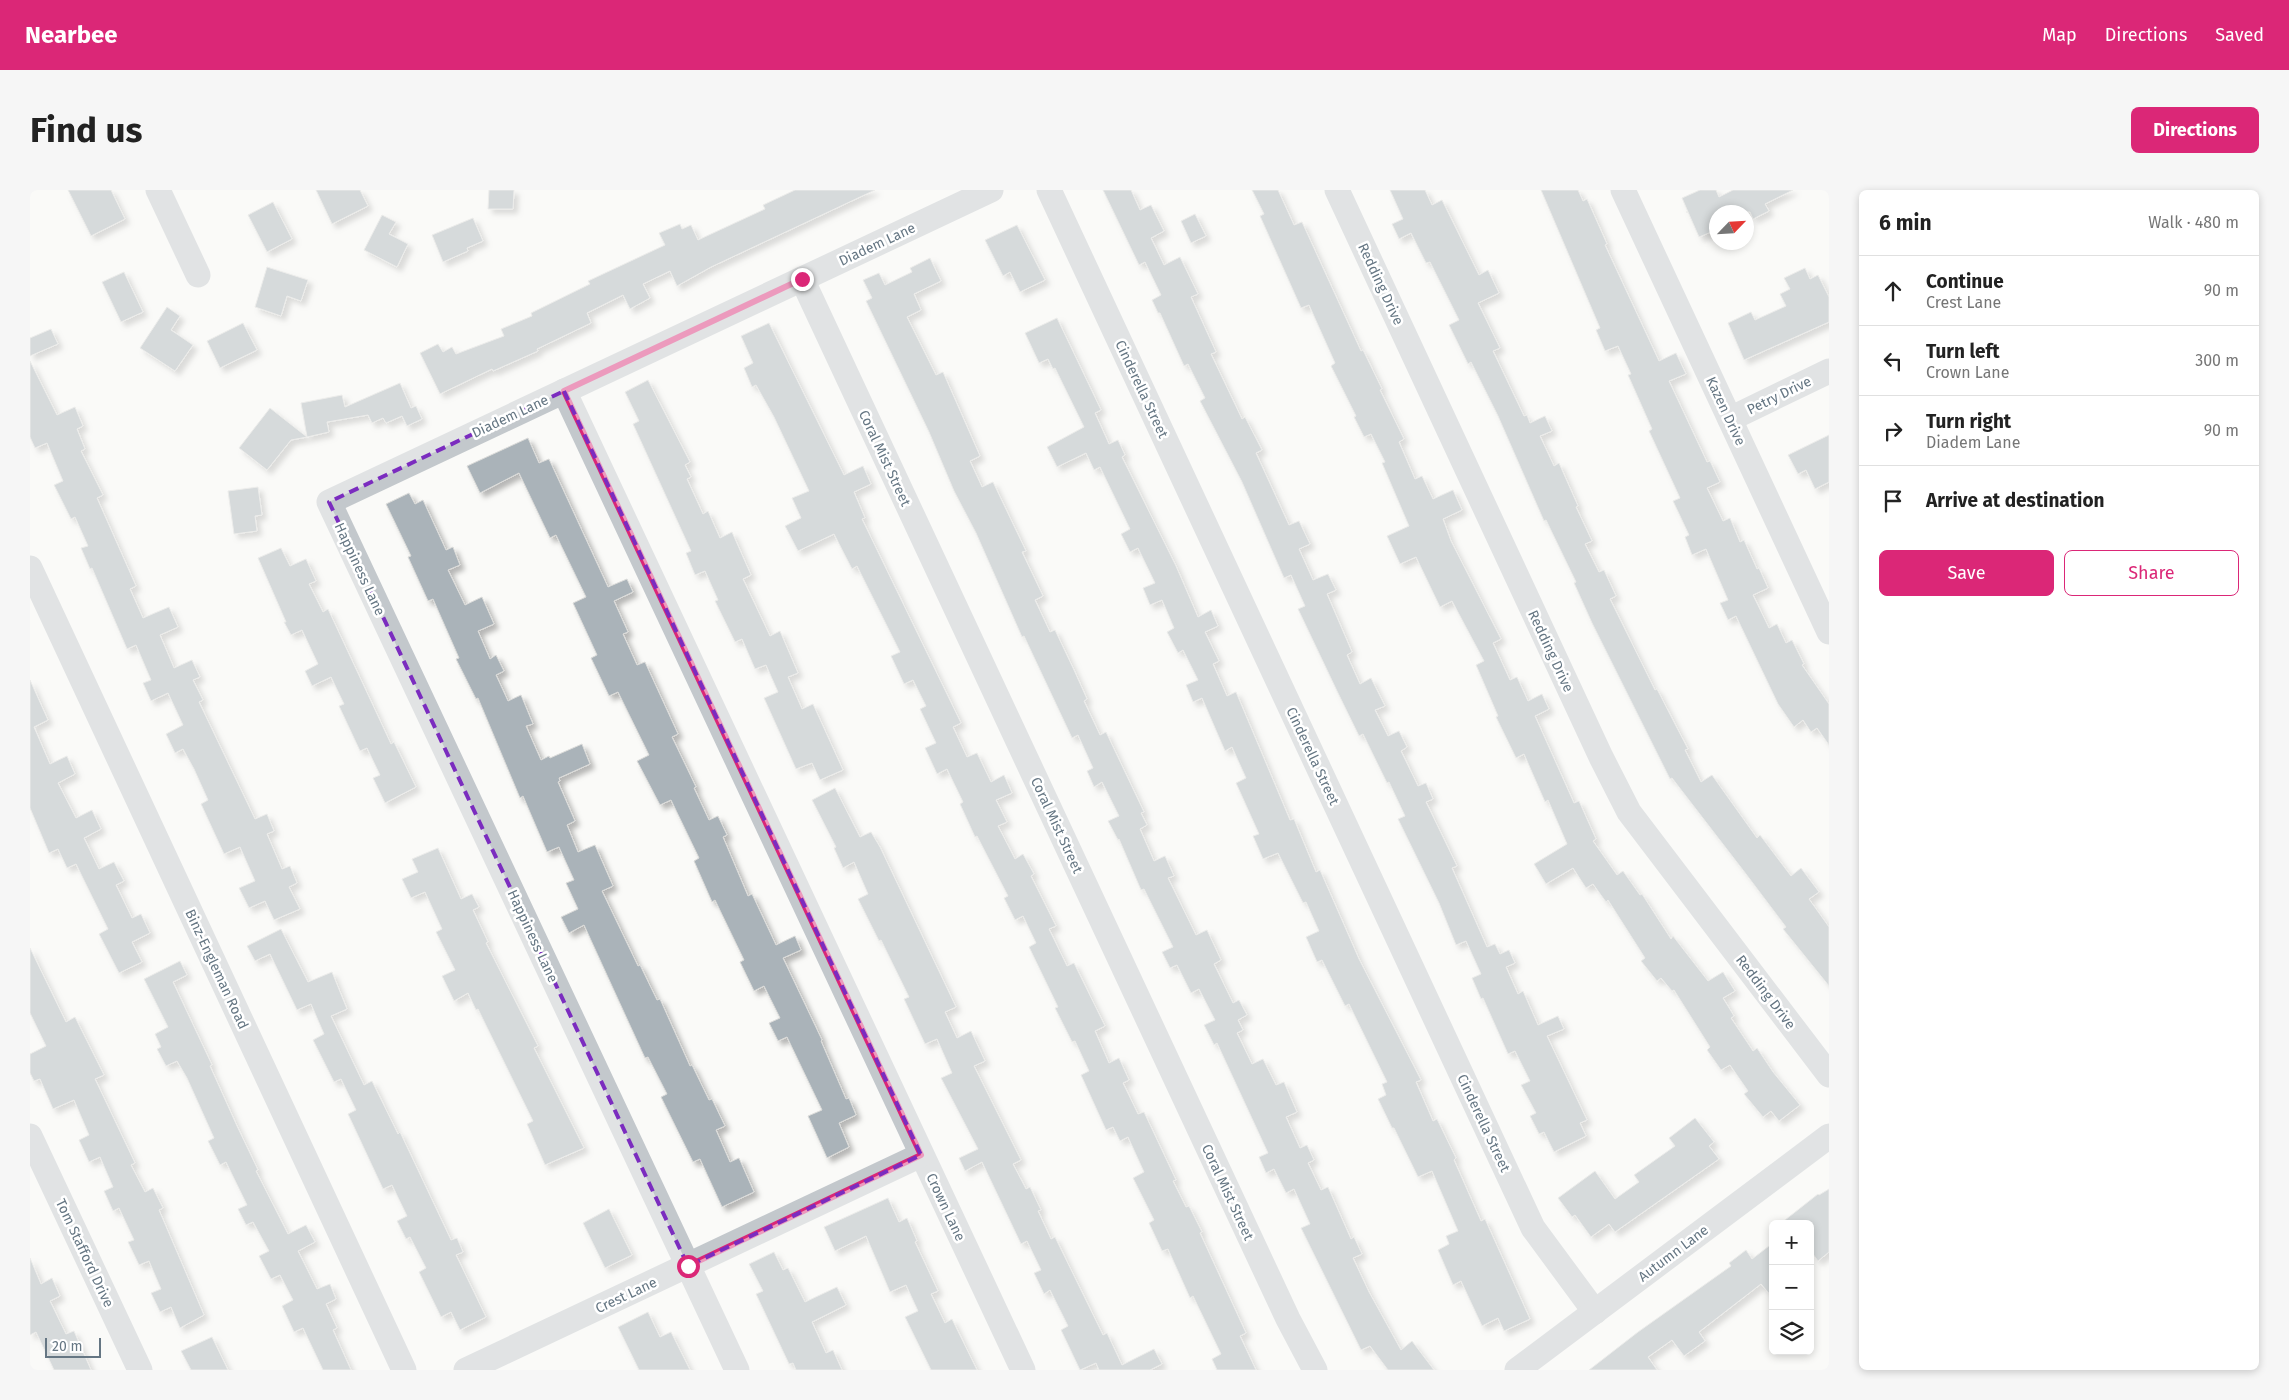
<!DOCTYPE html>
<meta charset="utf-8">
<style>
body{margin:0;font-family:"Fira Sans",sans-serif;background:#f6f6f6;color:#222}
.controls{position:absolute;right:15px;bottom:15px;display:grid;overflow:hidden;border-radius:8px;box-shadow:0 2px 8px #0003}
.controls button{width:45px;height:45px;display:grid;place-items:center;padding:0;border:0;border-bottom:1px solid #e0e0e0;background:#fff;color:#222;font:25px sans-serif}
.compass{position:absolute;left:1679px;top:15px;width:45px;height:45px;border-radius:50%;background:#fff;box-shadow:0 2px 8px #0003;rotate:65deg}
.scale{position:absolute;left:15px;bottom:12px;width:56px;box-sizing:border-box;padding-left:5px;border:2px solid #657683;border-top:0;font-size:14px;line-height:18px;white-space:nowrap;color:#657683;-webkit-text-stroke:4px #fff;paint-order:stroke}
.stop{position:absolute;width:15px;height:15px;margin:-11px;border:4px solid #db2777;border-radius:50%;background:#fff}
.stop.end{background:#db2777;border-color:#fff;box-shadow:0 1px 5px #0008}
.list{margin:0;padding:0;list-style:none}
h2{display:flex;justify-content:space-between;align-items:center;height:65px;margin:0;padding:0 20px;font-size:21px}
h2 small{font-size:16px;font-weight:400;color:#767676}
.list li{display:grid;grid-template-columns:32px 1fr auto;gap:15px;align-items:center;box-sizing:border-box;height:70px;padding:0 20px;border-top:1px solid #e0e0e0}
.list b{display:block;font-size:19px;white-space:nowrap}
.list p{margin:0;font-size:16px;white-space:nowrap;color:#767676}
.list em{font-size:16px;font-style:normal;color:#767676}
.actions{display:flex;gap:10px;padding:15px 20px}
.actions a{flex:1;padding:11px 0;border:1px solid #db2777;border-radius:8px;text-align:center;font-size:18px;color:#db2777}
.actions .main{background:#db2777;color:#fff}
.icon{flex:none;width:28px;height:28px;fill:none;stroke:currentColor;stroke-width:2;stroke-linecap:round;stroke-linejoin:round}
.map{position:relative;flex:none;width:1799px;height:1180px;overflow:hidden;border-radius:8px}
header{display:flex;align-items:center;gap:30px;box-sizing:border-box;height:70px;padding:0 25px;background:#db2777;color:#fff}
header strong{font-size:24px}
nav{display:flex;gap:28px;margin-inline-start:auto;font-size:18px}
.intro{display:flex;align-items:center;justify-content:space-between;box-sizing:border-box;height:120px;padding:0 30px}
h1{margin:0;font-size:35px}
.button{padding:12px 22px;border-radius:8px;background:#db2777;color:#fff;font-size:18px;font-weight:700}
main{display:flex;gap:30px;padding:0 30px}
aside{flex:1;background:#fff;border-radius:8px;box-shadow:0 2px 8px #0003}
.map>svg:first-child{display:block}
.building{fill:#aab3b9;stroke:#dcdcda;filter:url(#shadow)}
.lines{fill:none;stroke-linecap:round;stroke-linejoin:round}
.minor{stroke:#c3c8cc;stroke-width:25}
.route{stroke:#db2777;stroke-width:6}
.marked{fill:none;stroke:#7b2cbf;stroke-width:4;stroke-dasharray:10 6;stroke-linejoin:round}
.labels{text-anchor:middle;stroke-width:5;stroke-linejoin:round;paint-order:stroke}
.street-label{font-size:14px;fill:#657683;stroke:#fff}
</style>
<header>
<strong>Nearbee</strong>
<nav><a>Map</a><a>Directions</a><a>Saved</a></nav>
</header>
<div class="intro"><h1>Find us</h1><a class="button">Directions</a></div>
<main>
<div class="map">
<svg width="1799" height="1180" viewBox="0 0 1799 1180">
<defs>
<filter id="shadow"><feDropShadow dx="4.5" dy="4.5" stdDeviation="2.5" flood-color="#0004"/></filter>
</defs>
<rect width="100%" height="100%" fill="#fafaf8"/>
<g class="building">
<polygon points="38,0 81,0 95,29 61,46"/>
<polygon points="286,0 330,0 338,16 302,34"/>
<polygon points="459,0 484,0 483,19 458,19"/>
<polygon points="765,0 845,0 681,77 647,96 640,81 613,94 620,108 600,119 593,105 557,123 561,133 507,159 508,161 463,181 462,179 410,204 390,163 408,154 413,162 422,157 426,164 474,146 471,139 502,126 501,123 560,94 558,91 635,55 629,43 650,34 652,39 661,35 668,50 735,19 733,15"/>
<polygon points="1073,0 1101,0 1110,20 1121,15 1134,41 1121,48 1134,75 1150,67 1168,104 1161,107 1186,162 1181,164 1212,229 1215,227 1232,260 1226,263 1259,335 1269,331 1280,354 1269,359 1283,390 1298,384 1306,400 1297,404 1322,462 1317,465 1330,494 1341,488 1355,516 1345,520 1358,546 1369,541 1377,557 1371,561 1388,596 1396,593 1403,609 1396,612 1427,676 1422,678 1457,757 1465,754 1470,764 1479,760 1485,773 1476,777 1488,804 1493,801 1508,835 1528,826 1534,839 1517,846 1557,930 1550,933 1556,946 1524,962 1514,942 1509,944 1500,926 1506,923 1491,895 1500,891 1485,861 1478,864 1453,808 1451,809 1442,788 1451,784 1436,751 1426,755 1409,713 1368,629 1375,626 1359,592 1357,593 1333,544 1329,546 1307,501 1268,419 1275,416 1261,385 1254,388 1212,292 1170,211 1175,208 1158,174 1154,176 1130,123 1128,123 1122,110 1131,105 1115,72 1109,75"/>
<polygon points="1222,0 1248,0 1264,35 1272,32 1331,161 1333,160 1352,199 1350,200 1374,249 1369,252 1385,289 1392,286 1403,309 1423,300 1432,320 1413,329 1421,351 1471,449 1463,453 1480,490 1487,487 1498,511 1512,504 1519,519 1505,526 1544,613 1549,611 1566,649 1563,651 1587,685 1593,681 1610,705 1612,704 1641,749 1643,746 1678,791 1693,782 1705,801 1693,808 1704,826 1701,828 1723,861 1727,858 1743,882 1770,915 1749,931 1741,921 1733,927 1714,904 1718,901 1700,875 1691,880 1677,860 1680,857 1644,800 1642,801 1631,788 1627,791 1611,771 1615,768 1578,710 1576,712 1563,694 1556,698 1543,678 1516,694 1504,674 1537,654 1518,610 1515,612 1494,564 1486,568 1466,527 1468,526 1446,475 1454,471 1422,411 1410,417 1386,367 1370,374 1357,346 1379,336 1352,273 1355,272 1341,244 1334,247 1324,227 1326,226 1301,176 1305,173 1279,115 1271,118 1230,26 1234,24"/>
<polygon points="1360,0 1395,0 1402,15 1412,10 1449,85 1458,80 1469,103 1448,113 1470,158 1463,161 1494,226 1497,225 1500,233 1515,226 1522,241 1510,246 1524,276 1529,273 1548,316 1546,317 1562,351 1555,354 1569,382 1574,380 1586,406 1580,409 1625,500 1627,499 1646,536 1658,559 1655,560 1671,592 1682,585 1727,648 1730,645 1761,686 1771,678 1789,702 1779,709 1799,737 1799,796 1753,739 1756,737 1716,684 1642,588 1640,589 1562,433 1544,393 1546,392 1516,330 1514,331 1468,226 1441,172 1438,174 1419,135 1429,130 1400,72 1396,73 1381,43 1369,49 1362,34 1373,29"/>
<polygon points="1511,0 1548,0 1553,11 1557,9 1577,54 1575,55 1629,171 1646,163 1656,184 1639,191 1677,272 1680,271 1690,292 1677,298 1693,331 1700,328 1710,352 1714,350 1727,379 1729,378 1738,398 1723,405 1739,438 1747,434 1756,453 1762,450 1774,474 1772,475 1799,514 1799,555 1787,538 1781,542 1773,530 1764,537 1748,514 1706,426 1698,430 1690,413 1698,410 1676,359 1662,365 1655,347 1659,345 1643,311 1650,308 1619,241 1622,239 1598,185 1601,184 1588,156 1575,161 1566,140 1570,138"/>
<polygon points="1670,0 1686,0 1689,7 1703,0 1763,0 1735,14 1739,21 1723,29 1720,22 1686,22 1686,40 1669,47 1658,22 1656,22 1658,22 1652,8"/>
<polygon points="243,12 262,49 237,62 218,25"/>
<polygon points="1165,24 1176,46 1161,53 1151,31"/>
<polygon points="352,25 366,32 359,44 378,54 367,77 334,60"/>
<polygon points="443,28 453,51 437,58 438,61 413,72 402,45"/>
<polygon points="987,35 1015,90 990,102 980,82 973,86 955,50"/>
<polygon points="900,68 911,91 884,104 891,120 877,127 906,185 913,182 950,266 940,271 952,297 963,292 984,336 996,361 992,362 1013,406 1005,410 1020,442 1025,440 1044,480 1057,509 1054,511 1070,545 1076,542 1114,622 1111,623 1117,635 1110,639 1124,671 1135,666 1144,686 1138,688 1166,745 1177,740 1191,770 1184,774 1203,813 1209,810 1217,825 1208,830 1213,840 1207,843 1222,874 1233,869 1246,895 1254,892 1267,922 1256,927 1270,958 1277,955 1284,970 1278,973 1291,1000 1298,997 1321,1049 1324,1047 1332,1064 1323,1068 1339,1102 1371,1160 1382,1151 1404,1180 1358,1180 1340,1156 1331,1160 1271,1038 1280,1034 1264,999 1256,1003 1244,979 1236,983 1229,967 1238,963 1187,853 1184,855 1174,835 1185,830 1169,799 1161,803 1147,775 1140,778 1132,762 1143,757 1114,699 1111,700 1089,649 1088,650 1078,631 1089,626 1072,592 1064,597 1057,581 1063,578 1048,545 1042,548 994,446 992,447 946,343 924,301 899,242 836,111 842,108 833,90 849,83 855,95 882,82 880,78"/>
<polygon points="237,77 278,90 271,111 257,106 251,126 225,117"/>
<polygon points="1775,78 1780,89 1788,85 1799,107 1799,132 1714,170 1698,133 1721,122 1725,130 1756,116 1750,104 1760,99 1754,88"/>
<polygon points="94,82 113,122 91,132 72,92"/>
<polygon points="137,117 150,126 141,140 163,155 145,181 110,158"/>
<polygon points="1027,128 1071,220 1065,223 1079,254 1088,250 1095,265 1092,267 1146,376 1168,427 1181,420 1188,436 1175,442 1189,471 1183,474 1197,506 1206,502 1260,630 1264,629 1286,682 1290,680 1329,769 1391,890 1386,892 1403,931 1407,929 1426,968 1424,970 1451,1031 1455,1029 1500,1129 1474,1141 1468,1128 1452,1136 1431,1091 1423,1095 1408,1060 1419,1054 1416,1046 1428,1041 1402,981 1388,987 1364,938 1362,938 1348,909 1356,905 1352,894 1357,892 1319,814 1315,816 1292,770 1287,772 1276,747 1289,741 1276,712 1273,713 1248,663 1233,669 1223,646 1229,644 1206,593 1216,588 1202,557 1195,561 1172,508 1163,512 1156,495 1168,490 1153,460 1148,463 1137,442 1144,438 1132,410 1120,415 1113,398 1125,393 1108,358 1100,362 1091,344 1100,339 1070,277 1064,280 1056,263 1027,277 1017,257 1054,237 1025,178 1023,179 1018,169 1009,173 995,143"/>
<polygon points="213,133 227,160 190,178 177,151"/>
<polygon points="739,133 814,285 833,276 841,294 824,302 835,328 832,329 931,533 923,537 937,567 947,563 961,592 974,585 982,603 966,610 977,632 968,636 985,669 993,664 1004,684 1001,686 1026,736 1019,739 1037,776 1044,773 1075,836 1065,841 1079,873 1089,868 1099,890 1093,893 1108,924 1114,922 1146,990 1143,991 1156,1017 1159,1016 1172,1042 1170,1043 1216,1143 1210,1146 1226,1180 1187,1180 1182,1169 1191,1164 1163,1106 1160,1108 1138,1059 1132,1061 1119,1033 1124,1030 1103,988 1114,982 1098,947 1090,951 1083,937 1076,940 1051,885 1059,881 1045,851 1042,852 1025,818 1028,817 999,757 1006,753 993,726 985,730 974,708 978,706 947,646 945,647 930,614 933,612 917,579 907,584 895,558 906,553 890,519 896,516 883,490 874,494 861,466 870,462 827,376 822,379 804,344 768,361 755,336 771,328 762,308 779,301 744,227 726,195 722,197 714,178 723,173 711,146"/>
<polygon points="21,139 28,154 0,166 0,148"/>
<polygon points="0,171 27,225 45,217 53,236 47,239 55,259 51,261 73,305 67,308 106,396 100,399 113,428 139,417 148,437 130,445 144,478 162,470 170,487 163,490 173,510 169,512 225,629 237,624 244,641 237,644 252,679 260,676 267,693 259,697 270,719 244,730 235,711 219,718 209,698 225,691 210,657 194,664 171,614 178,610 164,579 153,559 145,563 136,544 153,535 138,503 121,511 113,493 121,490 106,455 97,459 62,378 60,379 51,358 58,356 45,327 41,329 24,295 33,291 17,253 5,258 0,247"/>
<polygon points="618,190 660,272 655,275 661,287 657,289 673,324 678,321 690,348 702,342 721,385 713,389 740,446 750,441 768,483 758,487 772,519 783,514 813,580 790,590 782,573 766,579 734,508 748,502 736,475 725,479 712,449 705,452 685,411 688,410 675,381 665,385 656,363 661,361 603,234 609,231 595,202"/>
<polygon points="370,193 381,218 386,216 392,229 377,236 372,226 356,233 353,228 342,233 338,225 297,232 299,242 277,247 271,213 312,205 315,217"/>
<polygon points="240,218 277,247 261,250 237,280 209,258"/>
<polygon points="1799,245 1799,292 1785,299 1776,280 1768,284 1758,265"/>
<polygon points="498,248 509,273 519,269 578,397 597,389 603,402 584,411 598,442 593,444 607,475 615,472 648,544 642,547 666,597 664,598 679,630 688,626 697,645 693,647 718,706 722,704 746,755 765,746 771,760 753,768 792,850 791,851 816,909 819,908 826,925 809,933 819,957 797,968 778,926 792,920 757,847 748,851 739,833 750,828 734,796 724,801 710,772 714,770 685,710 682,712 664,671 669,668 641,610 630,615 607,571 619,565 588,502 579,506 561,468 567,465 543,413 556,407 526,345 520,348 489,283 450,303 437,276"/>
<polygon points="228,297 232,325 225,326 227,341 204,344 198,301"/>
<polygon points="379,303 385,314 393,310 416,360 423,357 430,375 418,380 435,415 452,407 464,434 448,441 460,469 466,465 474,481 466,485 478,511 491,505 503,534 496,536 511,570 519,566 520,568 552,554 560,574 529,588 530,591 528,592 545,631 537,635 548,662 565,655 583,696 572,701 608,776 610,775 627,810 630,809 660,876 662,875 679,910 682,909 695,936 686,940 700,972 709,968 724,1002 692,1017 670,969 663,972 631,907 637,904 618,867 615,868 554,735 539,743 531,727 548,719 536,693 544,690 529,657 517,662 493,606 490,608 448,508 446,509 426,469 429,468 403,409 398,411 378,367 381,366 356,314"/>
<polygon points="251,358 260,376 276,369 286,391 279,394 293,422 298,419 361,554 364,552 386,597 355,613 343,588 350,585 337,558 330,561 309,516 314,514 301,487 282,496 275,481 288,474 272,440 261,445 254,432 256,432 228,368"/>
<polygon points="0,490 18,530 4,537 20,574 37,566 45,584 28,593 46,628 62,620 71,639 54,648 69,679 84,672 94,691 86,695 102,728 111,724 120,743 102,752 112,772 89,783 69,744 78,739 46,674 37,678 28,659 19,663 0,618"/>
<polygon points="805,598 830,647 841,642 850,657 926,817 915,822 927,848 941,841 955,871 944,876 991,970 983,974 996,999 1000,997 1011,1020 1008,1021 1021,1049 1025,1047 1073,1145 1077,1143 1092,1175 1124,1159 1132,1174 1120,1180 1069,1180 1066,1173 1050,1180 1031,1140 1038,1136 1020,1100 1014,1104 1004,1083 1011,1080 997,1051 991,1054 952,972 935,981 929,968 948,959 911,888 922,883 907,849 895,854 874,809 879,807 851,750 849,751 828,709 838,704 824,672 813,678 804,658 806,657 782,610"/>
<polygon points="408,658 431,709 442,704 449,717 443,720 458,752 456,753 508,856 504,858 554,958 515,975 497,934 503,931 448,819 446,820 438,803 424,811 412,786 425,780 406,742 412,739 395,702 381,708 372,689 388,682 382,669"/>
<polygon points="251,739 278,792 302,782 317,819 301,826 334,895 342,891 368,944 370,942 421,1050 427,1048 433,1062 426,1065 456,1127 430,1140 421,1122 411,1127 389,1082 396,1078 380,1047 376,1049 367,1031 377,1026 362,995 353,999 318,924 326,920 311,889 304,892 283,850 294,844 281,814 267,820 240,764 225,771 217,756"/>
<polygon points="0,758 36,832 45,827 74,885 65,889 105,973 101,975 115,1002 123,998 133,1018 129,1020 174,1125 150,1138 141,1117 130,1122 121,1103 131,1099 119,1071 109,1075 98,1052 104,1050 89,1018 83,1021 74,1001 83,997 70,967 59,972 49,950 59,945 44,910 23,919 10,889 4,891 0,883 0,864 16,856 0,823"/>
<polygon points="150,771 157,785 143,792 182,875 180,876 207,936 228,980 226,981 258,1044 276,1035 285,1052 268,1061 287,1099 300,1094 306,1109 296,1114 307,1138 303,1140 321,1180 293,1180 273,1138 264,1142 252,1116 263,1110 250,1085 241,1089 229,1066 239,1061 223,1032 216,1035 208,1019 217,1015 196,972 190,975 178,951 184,948 157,888 147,871 136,876 127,859 131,857 125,844 138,837 114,789"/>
<polygon points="1665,928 1684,952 1679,956 1689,969 1585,1042 1579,1034 1561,1047 1545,1025 1542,1027 1528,1008 1565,981 1585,1009 1609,992 1604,985 1645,956 1639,948"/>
<polygon points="1799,999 1799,1062 1788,1071 1780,1060 1780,1034 1750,1034 1788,1004 1789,1005"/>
<polygon points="858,1008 869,1032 877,1028 887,1051 885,1052 908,1101 901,1104 915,1133 922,1129 947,1180 901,1180 875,1127 888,1121 876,1095 860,1102 836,1046 805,1061 794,1037"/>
<polygon points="579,1019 602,1065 575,1078 553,1033"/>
<polygon points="1743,1053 1743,1108 1731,1094 1669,1142 1675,1151 1654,1166 1642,1150 1618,1167 1627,1180 1559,1180 1608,1142 1701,1076 1699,1073 1716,1060 1722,1069"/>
<polygon points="744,1062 753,1080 758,1078 775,1112 807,1097 816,1115 782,1132 796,1163 803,1160 812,1180 766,1180 763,1173 759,1174 726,1104 733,1101 719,1074"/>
<polygon points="0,1068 11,1094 22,1088 30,1106 20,1111 36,1144 44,1141 61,1180 24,1180 6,1142 0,1145"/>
<polygon points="618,1122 630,1147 641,1142 660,1180 609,1180 588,1137"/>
<polygon points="182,1147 198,1180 161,1180 151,1161"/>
</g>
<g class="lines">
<g class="minor">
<polyline points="128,0 168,85"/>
<polyline points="1019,0 1503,1038 1565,1122"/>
<polyline points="1307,0 1571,567 1599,622 1799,885"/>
<polyline points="1593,0 1799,442"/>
<polyline points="772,89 1258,1129 1285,1180"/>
<polyline points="534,201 993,1180"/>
<polyline points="1700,229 1799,181"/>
<polyline points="0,378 374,1180"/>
<polyline points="0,946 110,1180"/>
<polyline points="436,1180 891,965"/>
<polyline points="707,1180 299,312 961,0"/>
<polyline points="1487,1180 1799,946"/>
</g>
</g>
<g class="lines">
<polyline class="route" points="658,1076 891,965 534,201 772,89"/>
</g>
<path d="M0 0H1799V1180H0ZM534,201L891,965L658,1076L299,312Z" fill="#fafaf8" fill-opacity=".55" fill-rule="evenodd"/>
<path class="marked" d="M534,201L891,965L658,1076L299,312Z"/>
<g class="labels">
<g class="street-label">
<text transform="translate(847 54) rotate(-25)" y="5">Diadem Lane</text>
<text transform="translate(1351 94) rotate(65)" y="5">Redding Drive</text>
<text transform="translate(1112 199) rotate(65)" y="5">Cinderella Street</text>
<text transform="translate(1749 205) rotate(-26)" y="5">Petry Drive</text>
<text transform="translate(1696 221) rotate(65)" y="5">Kazen Drive</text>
<text transform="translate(480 226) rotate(-25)" y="5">Diadem Lane</text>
<text transform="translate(855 268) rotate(65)" y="5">Coral Mist Street</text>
<text transform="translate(330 379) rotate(65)" y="5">Happiness Lane</text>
<text transform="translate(1521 461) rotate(65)" y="5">Redding Drive</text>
<text transform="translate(1283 566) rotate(65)" y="5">Cinderella Street</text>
<text transform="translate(1027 635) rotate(65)" y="5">Coral Mist Street</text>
<text transform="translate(503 746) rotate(65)" y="5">Happiness Lane</text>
<text transform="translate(187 779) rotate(65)" y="5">Binz-Engleman Road</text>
<text transform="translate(1736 802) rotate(53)" y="5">Redding Drive</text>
<text transform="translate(1454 933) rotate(65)" y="5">Cinderella Street</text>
<text transform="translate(1198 1002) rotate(65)" y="5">Coral Mist Street</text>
<text transform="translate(916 1017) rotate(65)" y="5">Crown Lane</text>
<text transform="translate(55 1063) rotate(65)" y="5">Tom Stafford Drive</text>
<text transform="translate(1643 1063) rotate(-37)" y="5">Autumn Lane</text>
<text transform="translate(596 1105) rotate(-25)" y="5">Crest Lane</text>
</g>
</g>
</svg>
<div class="controls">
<button>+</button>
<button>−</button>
<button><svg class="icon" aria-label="layers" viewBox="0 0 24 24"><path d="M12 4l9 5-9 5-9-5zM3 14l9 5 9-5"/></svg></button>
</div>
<svg class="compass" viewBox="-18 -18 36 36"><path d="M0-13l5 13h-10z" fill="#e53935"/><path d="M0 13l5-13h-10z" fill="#767676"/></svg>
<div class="scale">20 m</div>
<div class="stop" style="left:658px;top:1076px"></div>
<div class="stop end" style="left:772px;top:89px"></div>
</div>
<aside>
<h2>6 min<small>Walk · 480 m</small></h2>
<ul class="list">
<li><svg class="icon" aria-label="ahead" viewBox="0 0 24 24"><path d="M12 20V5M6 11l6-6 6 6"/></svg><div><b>Continue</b><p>Crest Lane</p></div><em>90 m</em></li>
<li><svg class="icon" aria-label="left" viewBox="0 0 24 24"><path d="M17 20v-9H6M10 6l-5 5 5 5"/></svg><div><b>Turn left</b><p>Crown Lane</p></div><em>300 m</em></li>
<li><svg class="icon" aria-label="right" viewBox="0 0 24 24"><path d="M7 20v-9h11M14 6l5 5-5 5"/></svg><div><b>Turn right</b><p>Diadem Lane</p></div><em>90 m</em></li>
<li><svg class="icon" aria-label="arrive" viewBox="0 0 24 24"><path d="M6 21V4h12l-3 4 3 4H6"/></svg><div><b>Arrive at destination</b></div></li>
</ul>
<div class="actions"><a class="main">Save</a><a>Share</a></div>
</aside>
</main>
